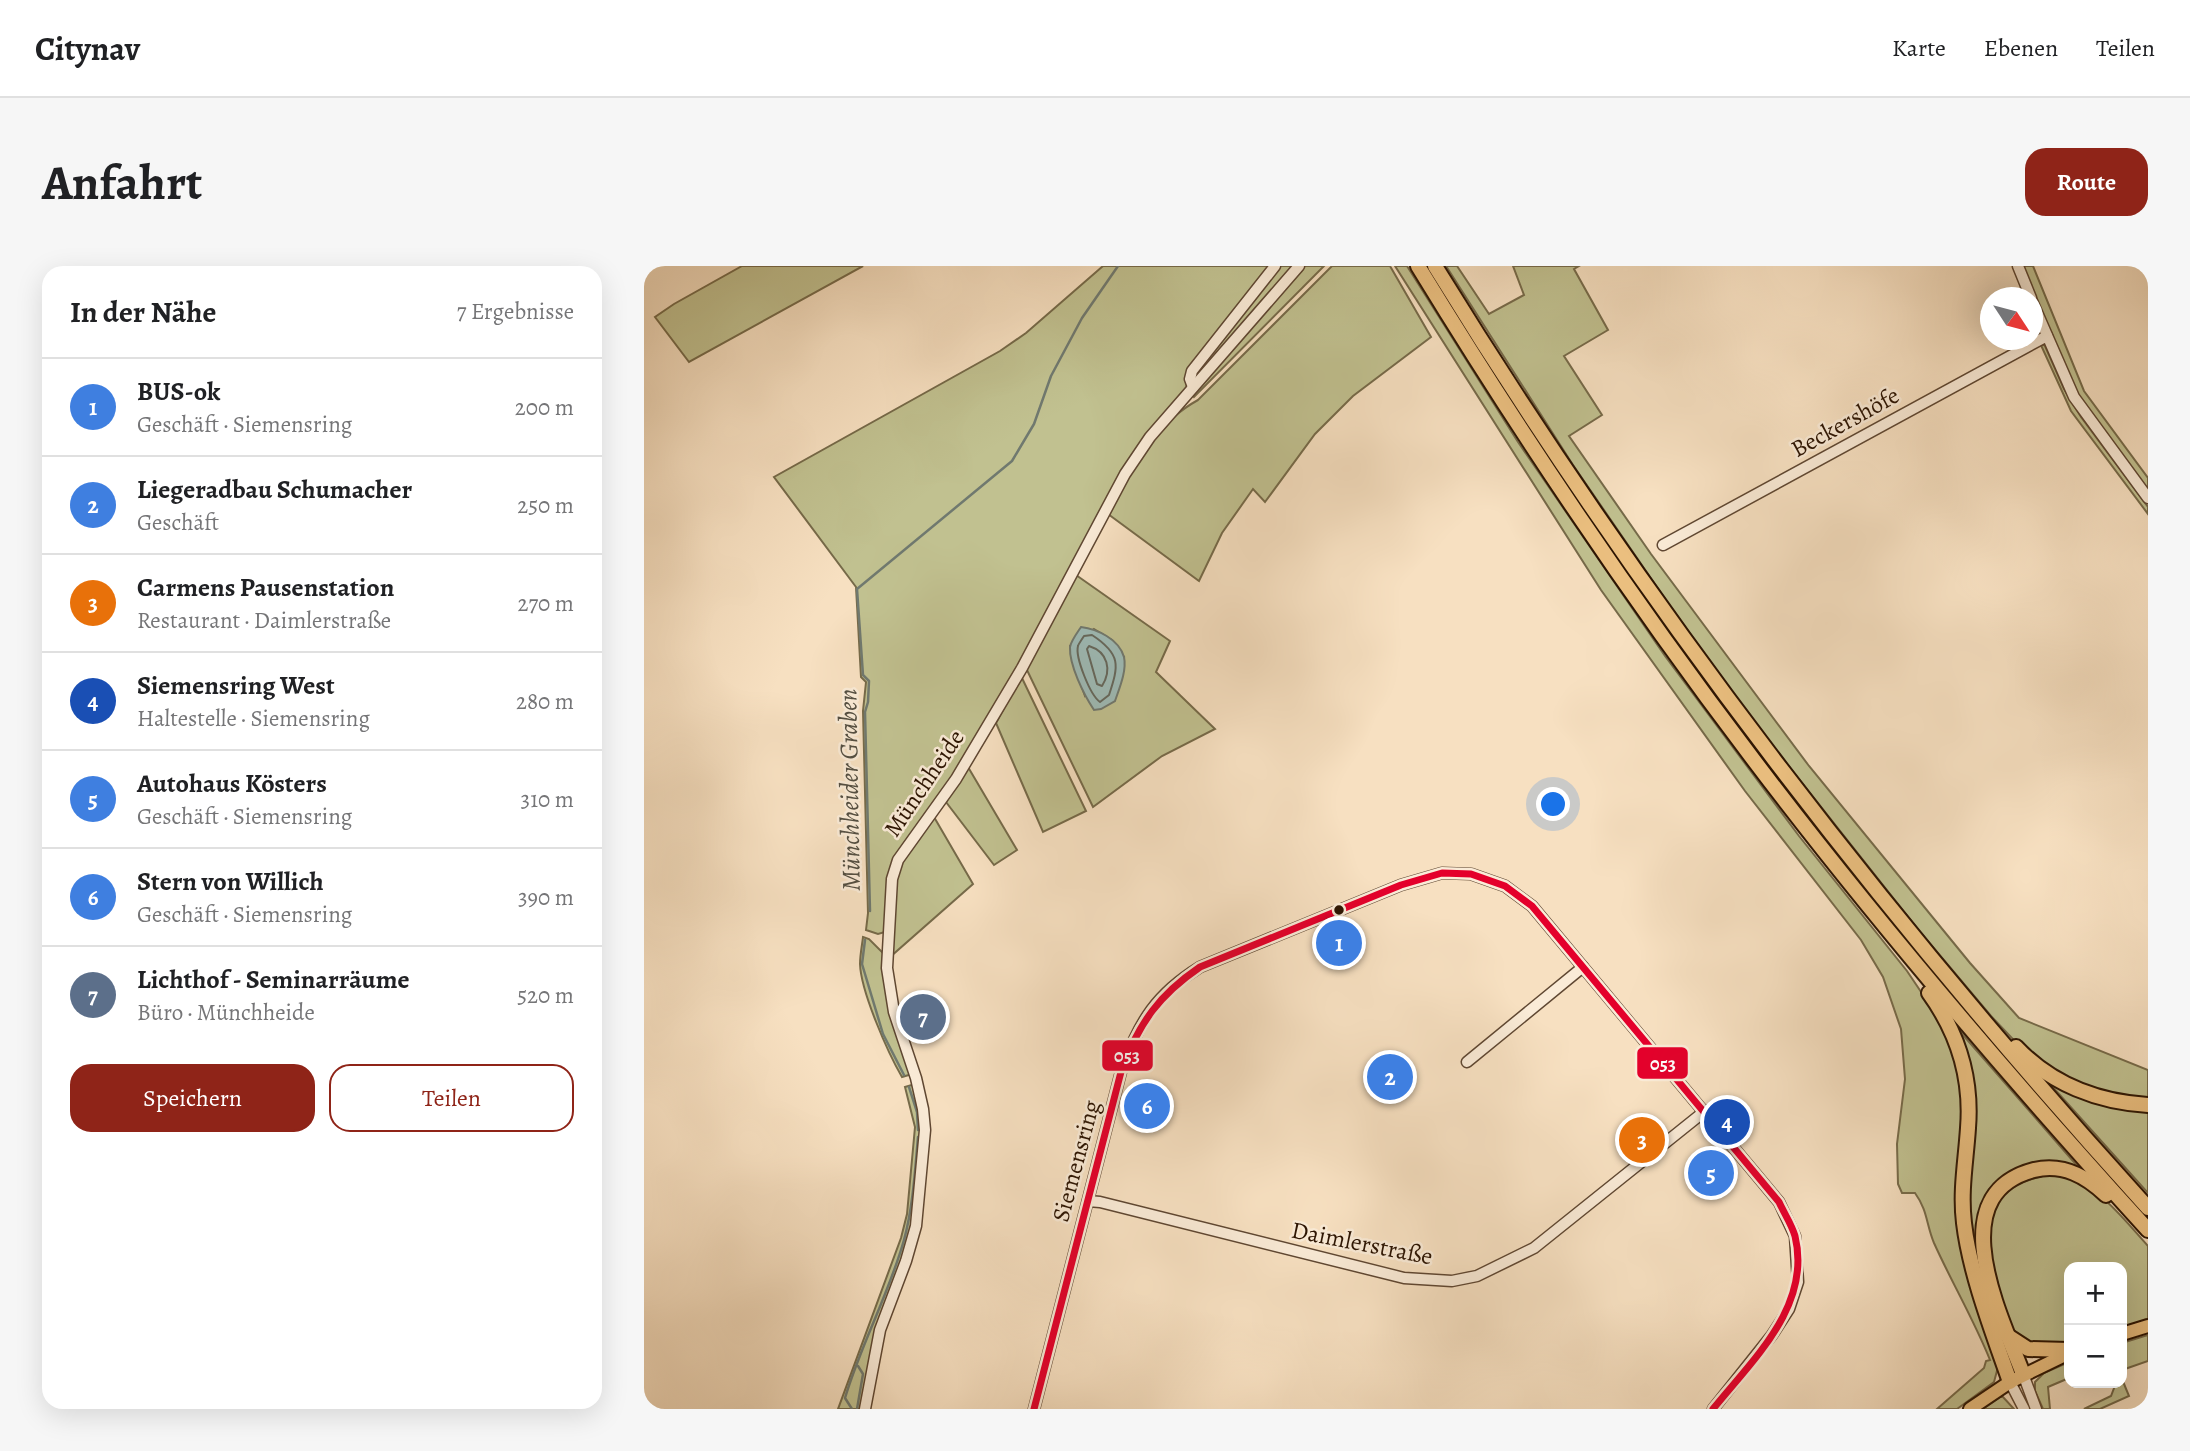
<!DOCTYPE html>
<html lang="de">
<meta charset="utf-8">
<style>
body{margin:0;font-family:Alegreya,serif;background:#f6f6f6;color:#202124}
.controls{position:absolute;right:21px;bottom:21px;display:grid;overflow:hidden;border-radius:14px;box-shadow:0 7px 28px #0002}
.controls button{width:63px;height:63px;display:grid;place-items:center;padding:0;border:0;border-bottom:2px solid #e0e0e0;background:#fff;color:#202124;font:35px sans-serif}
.compass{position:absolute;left:1336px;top:21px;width:63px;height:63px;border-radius:50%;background:#fff;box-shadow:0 7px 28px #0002;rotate:126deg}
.you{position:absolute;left:910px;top:539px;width:24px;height:24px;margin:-18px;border:5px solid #fff;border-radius:50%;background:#1a73e8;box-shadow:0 0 0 10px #1a73e833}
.badge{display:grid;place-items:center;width:46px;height:46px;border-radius:50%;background:#8f2418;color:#fff;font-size:23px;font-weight:700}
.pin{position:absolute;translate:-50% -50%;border:4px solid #fff;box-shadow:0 2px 7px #0006}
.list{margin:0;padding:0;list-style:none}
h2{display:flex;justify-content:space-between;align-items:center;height:91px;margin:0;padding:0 28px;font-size:30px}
h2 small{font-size:23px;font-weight:400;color:#757577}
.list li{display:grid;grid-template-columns:46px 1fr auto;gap:21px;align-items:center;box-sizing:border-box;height:98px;padding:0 28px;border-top:2px solid #e0e0e0}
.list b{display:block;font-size:26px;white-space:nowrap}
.list p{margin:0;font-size:23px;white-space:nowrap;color:#757577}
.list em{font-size:23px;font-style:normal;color:#757577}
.actions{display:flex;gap:14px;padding:21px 28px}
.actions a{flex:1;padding:16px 0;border:2px solid #8f2418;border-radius:21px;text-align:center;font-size:24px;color:#8f2418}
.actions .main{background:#8f2418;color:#fff}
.map{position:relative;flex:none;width:1504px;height:1143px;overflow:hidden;border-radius:21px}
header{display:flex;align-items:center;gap:42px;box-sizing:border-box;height:98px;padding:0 35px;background:#fff;border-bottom:2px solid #e0e0e0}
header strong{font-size:33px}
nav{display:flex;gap:38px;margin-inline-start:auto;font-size:24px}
.intro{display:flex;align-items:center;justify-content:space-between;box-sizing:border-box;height:168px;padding:0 42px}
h1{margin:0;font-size:49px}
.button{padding:18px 32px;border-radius:21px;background:#8f2418;color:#fff;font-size:24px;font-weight:700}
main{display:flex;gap:42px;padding:0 42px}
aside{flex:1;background:#fff;border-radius:21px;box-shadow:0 7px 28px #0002}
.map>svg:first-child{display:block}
.green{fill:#c1c190;stroke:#766a49;stroke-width:2;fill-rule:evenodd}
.water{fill:#9ebcb8;stroke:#70796f;stroke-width:2}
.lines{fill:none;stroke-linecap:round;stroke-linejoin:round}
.shore{stroke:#65685d;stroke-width:2}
.stream{stroke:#70796f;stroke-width:2.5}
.minor-casing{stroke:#5f4732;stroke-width:13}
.major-casing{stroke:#2c1402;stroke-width:16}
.highway-casing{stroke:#2c1402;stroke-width:18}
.minor{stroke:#faebd7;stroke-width:10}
.major{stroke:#ecc080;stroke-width:12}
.highway{stroke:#ecc080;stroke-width:14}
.bus-1-casing{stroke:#faebd7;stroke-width:12}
.bus-1{stroke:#e4002b;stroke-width:7}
.bus-dot{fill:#2c1402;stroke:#faebd7;stroke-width:2.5}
.labels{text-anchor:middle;stroke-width:5;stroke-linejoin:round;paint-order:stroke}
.street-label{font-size:24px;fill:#2c1402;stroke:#faebd7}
.water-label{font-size:26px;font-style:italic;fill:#544f42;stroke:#faebd7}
.line-badge{stroke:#faebd7;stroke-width:2.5}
.badge-label{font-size:19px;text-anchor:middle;font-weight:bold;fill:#fff}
</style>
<header>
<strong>Citynav</strong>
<nav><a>Karte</a><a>Ebenen</a><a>Teilen</a></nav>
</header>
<div class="intro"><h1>Anfahrt</h1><a class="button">Route</a></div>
<main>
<aside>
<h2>In der Nähe<small>7 Ergebnisse</small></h2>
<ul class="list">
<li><span class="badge" style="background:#3f7fe0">1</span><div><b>BUS-ok</b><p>Geschäft · Siemensring</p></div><em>200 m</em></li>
<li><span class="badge" style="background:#3f7fe0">2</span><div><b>Liegeradbau Schumacher</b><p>Geschäft</p></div><em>250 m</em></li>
<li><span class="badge" style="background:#e8710a">3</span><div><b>Carmens Pausenstation</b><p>Restaurant · Daimlerstraße</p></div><em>270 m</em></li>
<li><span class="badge" style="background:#1a4fb4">4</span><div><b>Siemensring West</b><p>Haltestelle · Siemensring</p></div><em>280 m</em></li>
<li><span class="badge" style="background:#3f7fe0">5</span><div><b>Autohaus Kösters</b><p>Geschäft · Siemensring</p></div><em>310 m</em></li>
<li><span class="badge" style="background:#3f7fe0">6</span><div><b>Stern von Willich</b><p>Geschäft · Siemensring</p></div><em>390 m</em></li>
<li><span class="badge" style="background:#5c6f8a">7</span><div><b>Lichthof - Seminarräume</b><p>Büro · Münchheide</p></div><em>520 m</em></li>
</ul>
<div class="actions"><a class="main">Speichern</a><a>Teilen</a></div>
</aside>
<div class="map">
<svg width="1504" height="1143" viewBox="0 0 1504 1143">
<rect width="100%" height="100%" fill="#f7e0c1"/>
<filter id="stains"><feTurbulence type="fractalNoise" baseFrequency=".00286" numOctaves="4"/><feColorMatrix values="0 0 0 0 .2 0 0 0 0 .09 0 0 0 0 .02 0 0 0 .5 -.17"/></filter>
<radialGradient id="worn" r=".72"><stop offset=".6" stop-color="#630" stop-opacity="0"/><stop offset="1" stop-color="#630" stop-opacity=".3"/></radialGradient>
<g class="green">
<polygon points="98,0 219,0 45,96 11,51 30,38"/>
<polygon points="459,0 628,0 542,114 543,123 494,180 482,199 346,453 295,531 260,577 248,601 241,666 234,668 222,664 224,647 219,445 222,416 217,411 212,321 130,211 356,85 382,67"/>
<polygon points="634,0 649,0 551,114 548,108"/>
<polygon points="659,0 680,0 550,131 548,128"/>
<path d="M688,0H746L787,71L709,130L671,168L621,236L609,223L578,267L555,315L464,248C488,204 507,160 554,134Z"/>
<path d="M751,0H763L874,176L1021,390L1155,570L1263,705L1306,769L1320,823L1314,965L1354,1101L1350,1116L1313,1143H1293L1340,1102L1342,1095L1346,1094C1330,1054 1308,1017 1290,977C1282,958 1284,945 1271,927H1258L1254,918L1253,878L1261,813L1257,763L1239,711L1217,674L1101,525L957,324Z"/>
<polygon points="802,0 813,0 845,48 880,29 869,0 935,0 930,3 964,64 920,90 958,149 925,170 1007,288 1165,500 1326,697 1375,752 1504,804 1504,833 1457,826 1430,816 1382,787 1347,750 1277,667 1116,464 1026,340 929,199"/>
<polygon points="1378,0 1389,0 1440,125 1504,212 1504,224 1438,136 1424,111"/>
<polygon points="1396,77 1401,80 1420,123 1437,151 1504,241 1504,248 1427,145"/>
<path d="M432,309L526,375L512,406L571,463L518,490L449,541L382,402ZM450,363L468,374L480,391L441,430L429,397L426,380Z"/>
<polygon points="377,410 442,545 399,566 352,457"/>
<polygon points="324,501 373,584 350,599 302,536"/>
<polygon points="290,551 329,618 246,691 254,602"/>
<path d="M219,671L225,673L240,688L268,808L258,811C244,787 217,726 216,698C216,689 218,680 219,671Z"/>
<polygon points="1312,761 1436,903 1376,906 1340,947 1349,1035 1329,982 1323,951 1328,854"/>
<polygon points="1397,808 1504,841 1504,927"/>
<polygon points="271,818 278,863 269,957 217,1143 194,1143 257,972 263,948 271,861 261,821"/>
<path d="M1410,908C1452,915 1476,949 1504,980V1054L1478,1061V1001H1425V1076L1395,1082C1387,1077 1373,1072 1368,1064C1360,1052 1357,1032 1354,1018C1351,1006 1346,994 1344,982C1339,935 1368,914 1410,908Z"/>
<polygon points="1504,1069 1504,1095 1478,1104 1478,1077"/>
<polygon points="1425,1096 1425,1112 1404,1121 1406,1143 1399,1143 1391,1125 1391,1116 1400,1107"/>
<polygon points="1478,1113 1485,1130 1456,1143 1440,1143 1467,1130 1472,1117 1478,1117"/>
<polygon points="1356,1131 1359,1131 1370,1143 1339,1143"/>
</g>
<path class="water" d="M437,361C453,363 475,373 480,391C483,405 475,423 471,435L457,443L450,444C440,429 425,399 426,381C427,375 433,367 437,361Z"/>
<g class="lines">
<g class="shore">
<path d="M448,369C477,388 475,399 465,429L456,436C446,429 431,391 434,380C434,379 440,370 440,370Z"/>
<path d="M445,380C464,386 468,404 458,420L453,418L443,383Z"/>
</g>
<g class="stream">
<polyline points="226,645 221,446 224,436 225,415 219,409 213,323 368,195 390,158 407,110 438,52 474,0"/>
<polyline points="221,674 218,698 239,768 260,809"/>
<polyline points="265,821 273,846 274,864"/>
<path d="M208,1143L201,1132C217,1078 245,1028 260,974C269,941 271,905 274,871"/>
<polyline points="213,1143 219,1108 214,1100"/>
</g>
<g class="minor-casing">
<g id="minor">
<polyline points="1374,0 1387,32"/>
<polyline points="1388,35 1430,131 1504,232"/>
<polyline points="549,121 546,113 548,105 631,0"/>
<polyline points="1019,279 1403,70"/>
<polyline points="823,796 939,701"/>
<polyline points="444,935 456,936 760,1012 808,1015 833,1010 890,982 1061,845"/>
<polyline points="1379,1108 1392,1143"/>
<polyline points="1366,1116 1380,1143"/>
<polyline points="221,1143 236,1064 262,995 272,960 281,864 279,843 272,812 250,746 243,702 248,613 254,594 312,513 378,402 481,208 506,171 655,0"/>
<path d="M390,1143L478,802C496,755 512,728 556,701L757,619L798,607L827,608L861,620L888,640L1135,936L1151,970L1154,1016L1145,1043L1128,1069L1069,1143"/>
</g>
</g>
<g class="major-casing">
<g id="major">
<polyline points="1478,1068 1504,1060"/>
<polyline points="1326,1143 1366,1116 1425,1087"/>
</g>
</g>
<g class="highway-casing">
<g id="highway">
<path d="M774,0C878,170 989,335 1109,493C1233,657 1366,812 1504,964"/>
<path d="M791,0C998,337 1238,649 1504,942"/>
<path d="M1285,727C1314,767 1328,812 1324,862C1322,894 1316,925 1320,957C1326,1008 1349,1067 1366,1116"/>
<path d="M1372,781C1407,818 1454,836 1504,839"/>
<polyline points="1364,1070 1384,1083 1425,1084"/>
<path d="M1379,1108C1358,1052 1295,929 1390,904C1419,897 1442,910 1462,929"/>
</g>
</g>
<use href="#minor" class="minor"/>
<use href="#major" class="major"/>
<use href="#highway" class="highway"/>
<g class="bus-1-casing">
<path id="bus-1" d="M390,1143L478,802C496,756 515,729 556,701L757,619L798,607L827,608L861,620L888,640L1135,936C1140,947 1148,959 1151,970C1168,1040 1109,1093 1069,1143"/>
</g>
<use href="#bus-1" class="bus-1"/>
</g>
<circle class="bus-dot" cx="695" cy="644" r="6"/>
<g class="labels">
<g class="street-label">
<text transform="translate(1201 156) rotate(-29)" y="8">Beckershöfe</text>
<text transform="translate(280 517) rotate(-56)" y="8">Münchheide</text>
<text transform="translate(432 895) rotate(-75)" y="8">Siemensring</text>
<text transform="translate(718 977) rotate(11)" y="8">Daimlerstraße</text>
</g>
<g class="water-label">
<text transform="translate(205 524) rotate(-91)" y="9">Münchheider Graben</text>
</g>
</g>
<g class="line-badge">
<rect x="457" y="773" width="53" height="33" rx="7" fill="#e4002b"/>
<rect x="992" y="780" width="53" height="34" rx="7" fill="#e4002b"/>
</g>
<g class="badge-label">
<text x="483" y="796">053</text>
<text x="1019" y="804">053</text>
</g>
<rect width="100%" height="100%" filter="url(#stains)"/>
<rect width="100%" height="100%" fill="url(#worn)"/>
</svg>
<div class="controls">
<button>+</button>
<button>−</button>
</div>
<svg class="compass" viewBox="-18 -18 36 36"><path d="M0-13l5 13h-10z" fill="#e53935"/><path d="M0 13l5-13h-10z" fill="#757577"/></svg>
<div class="you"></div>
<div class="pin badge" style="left:695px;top:677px;background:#3f7fe0">1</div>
<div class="pin badge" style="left:746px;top:811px;background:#3f7fe0">2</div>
<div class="pin badge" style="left:998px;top:874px;background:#e8710a">3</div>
<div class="pin badge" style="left:1083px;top:856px;background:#1a4fb4">4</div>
<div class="pin badge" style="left:1067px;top:907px;background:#3f7fe0">5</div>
<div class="pin badge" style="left:503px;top:840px;background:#3f7fe0">6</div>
<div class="pin badge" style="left:279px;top:751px;background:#5c6f8a">7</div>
</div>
</main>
